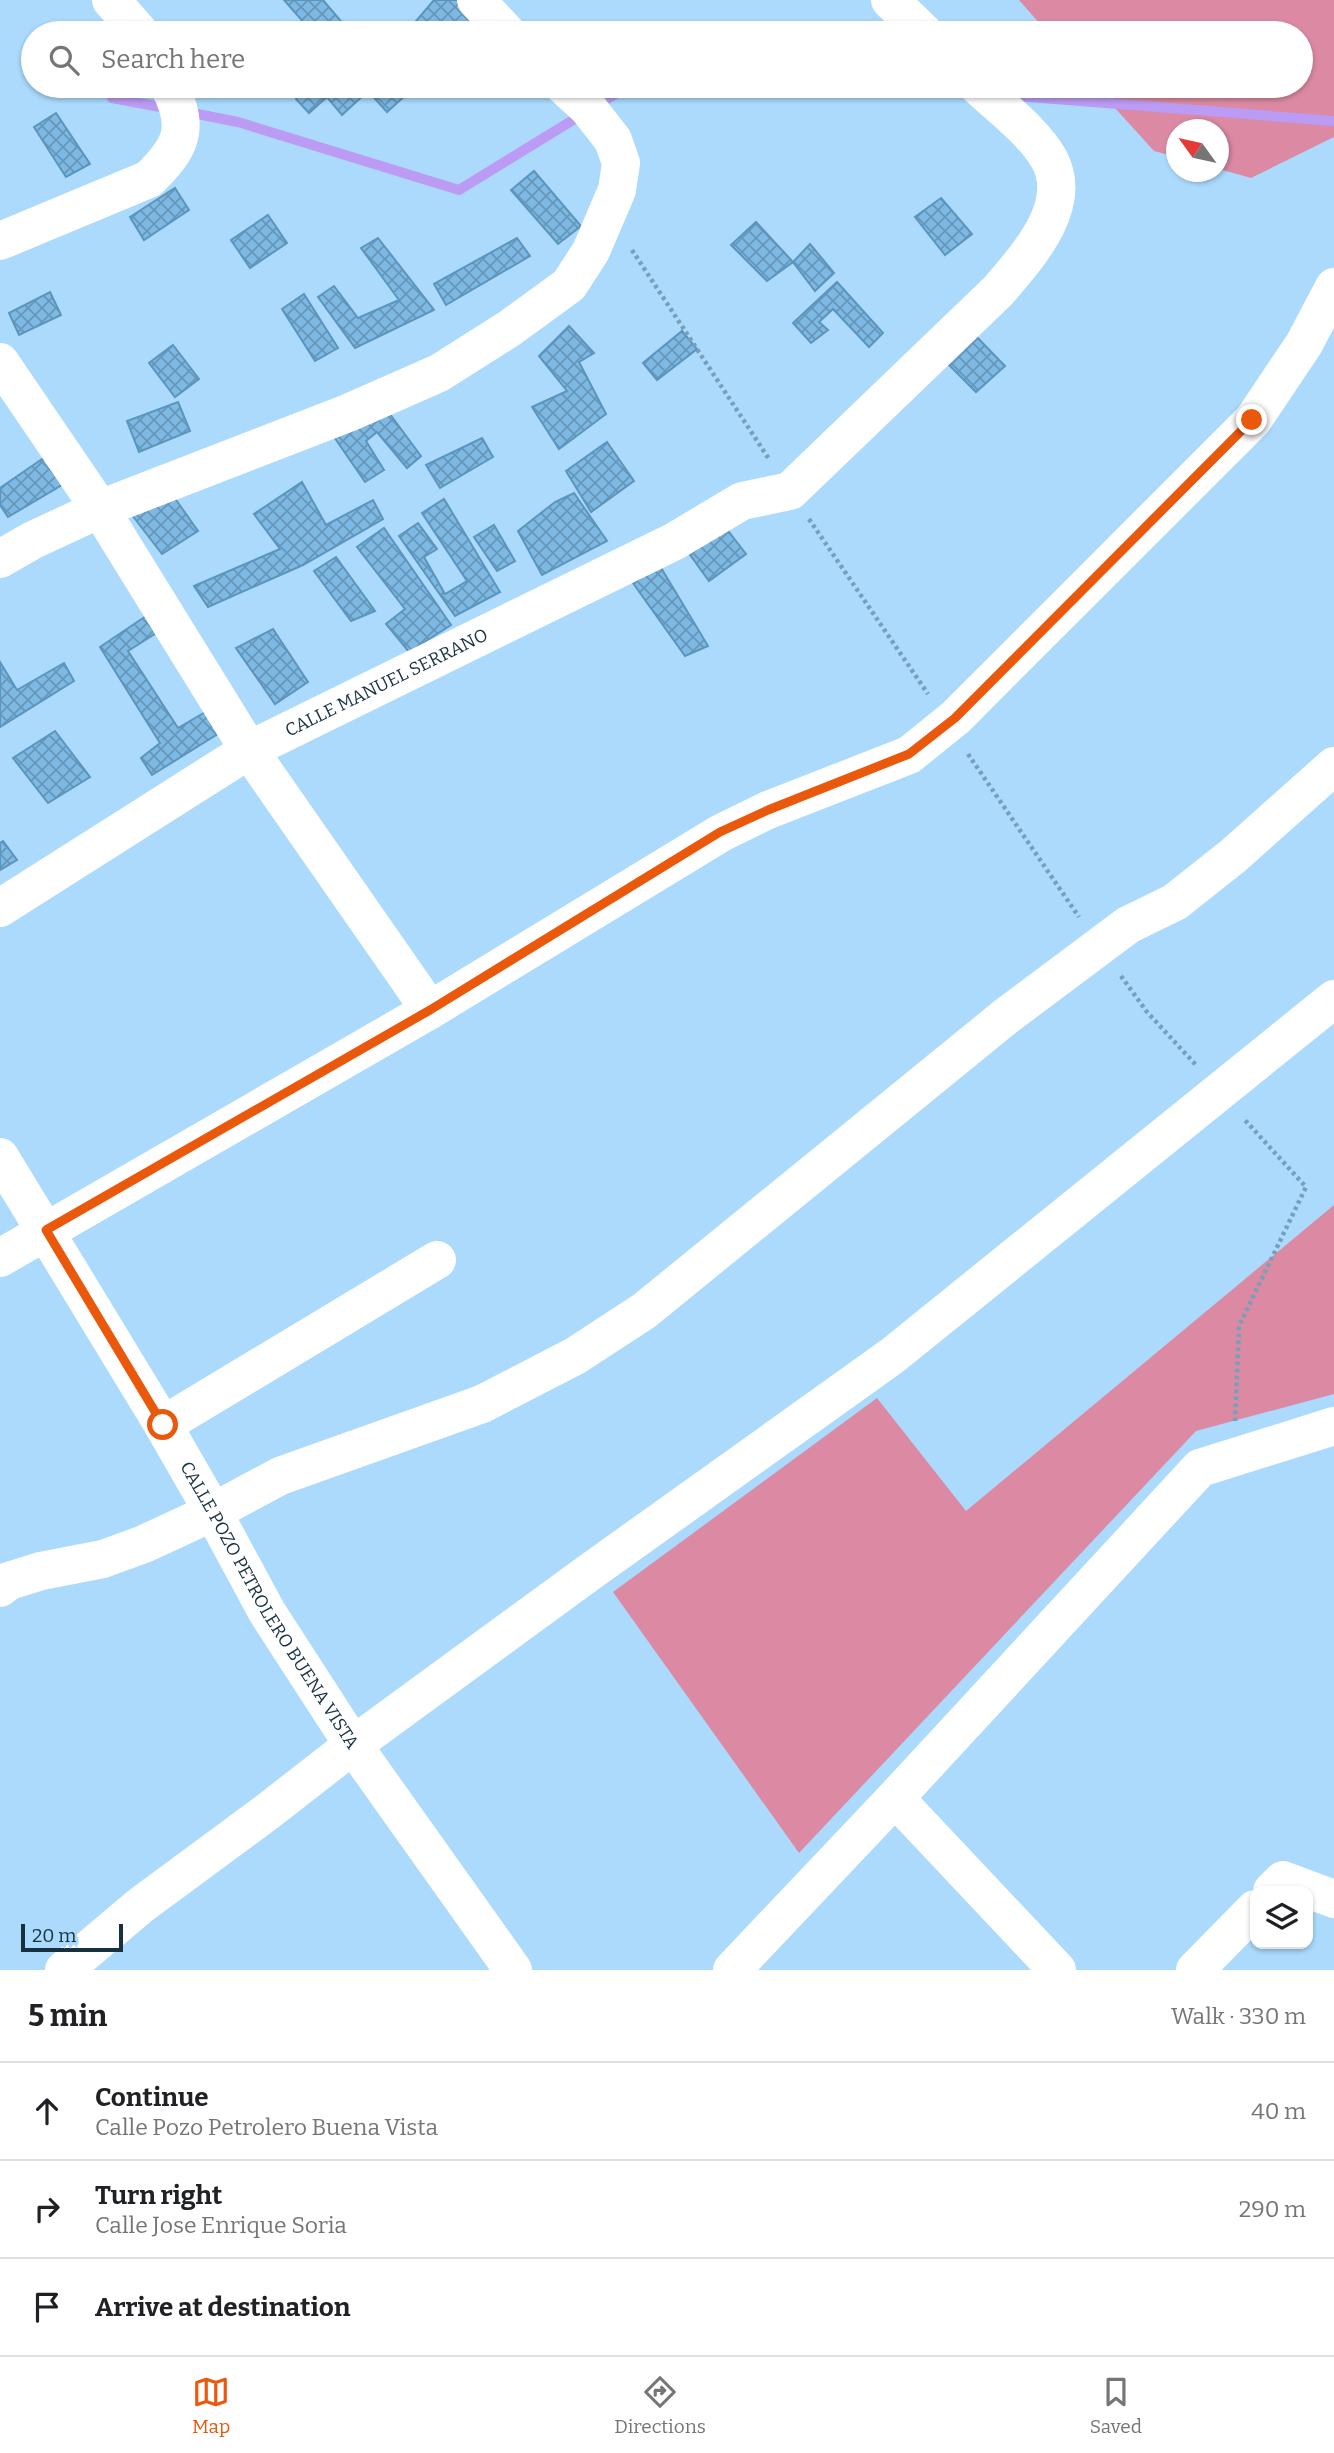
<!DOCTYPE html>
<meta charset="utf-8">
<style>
body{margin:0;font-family:Bitter,serif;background:#f6f6f6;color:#202124}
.controls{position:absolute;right:21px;bottom:21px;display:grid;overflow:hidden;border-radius:14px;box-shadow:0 2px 5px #0004}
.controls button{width:63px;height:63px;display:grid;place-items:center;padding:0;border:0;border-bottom:2px solid #e0e0e0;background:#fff;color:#202124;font:35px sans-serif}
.compass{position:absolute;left:1166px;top:119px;width:63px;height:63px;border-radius:50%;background:#fff;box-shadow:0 2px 5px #0004;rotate:303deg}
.scale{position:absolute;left:21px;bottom:18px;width:102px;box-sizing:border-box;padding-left:7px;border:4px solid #183141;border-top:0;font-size:19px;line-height:24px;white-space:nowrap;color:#183141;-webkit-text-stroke:5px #abdafd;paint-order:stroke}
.stop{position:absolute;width:21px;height:21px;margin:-16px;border:5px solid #ea580c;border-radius:50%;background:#fff}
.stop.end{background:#ea580c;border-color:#fff;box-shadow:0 2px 7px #0008}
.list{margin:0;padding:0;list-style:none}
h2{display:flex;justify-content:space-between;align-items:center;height:91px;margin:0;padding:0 28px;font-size:30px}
h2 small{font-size:23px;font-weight:400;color:#757577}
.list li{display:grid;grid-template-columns:46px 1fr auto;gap:21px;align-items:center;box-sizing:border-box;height:98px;padding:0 28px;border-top:2px solid #e0e0e0}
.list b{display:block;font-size:26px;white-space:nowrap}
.list p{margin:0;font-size:23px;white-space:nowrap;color:#757577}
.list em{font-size:23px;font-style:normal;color:#757577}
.icon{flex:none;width:38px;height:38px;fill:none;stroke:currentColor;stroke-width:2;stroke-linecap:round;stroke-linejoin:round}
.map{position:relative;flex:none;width:1334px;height:1970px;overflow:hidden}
.search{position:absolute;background:#fff;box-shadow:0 2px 5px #0004;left:21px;right:21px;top:21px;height:77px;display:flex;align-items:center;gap:18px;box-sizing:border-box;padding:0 24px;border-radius:38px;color:#757577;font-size:26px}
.sheet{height:385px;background:#fff}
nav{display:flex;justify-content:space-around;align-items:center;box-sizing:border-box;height:98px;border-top:2px solid #e0e0e0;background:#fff;font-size:19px;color:#757577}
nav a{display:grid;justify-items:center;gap:4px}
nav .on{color:#ea580c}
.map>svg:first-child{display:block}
.grass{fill:#dc8aa3}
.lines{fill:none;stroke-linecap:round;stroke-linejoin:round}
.stream{stroke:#bb9bf3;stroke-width:10}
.building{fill:url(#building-cross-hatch);stroke:#5b95bd;stroke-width:2}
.path{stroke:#779eba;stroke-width:4.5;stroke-dasharray:3.5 3.5;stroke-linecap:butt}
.minor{stroke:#fff;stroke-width:38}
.route{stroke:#ea580c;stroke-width:9}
.labels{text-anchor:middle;stroke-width:6;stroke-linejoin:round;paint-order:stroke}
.street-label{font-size:18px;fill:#183141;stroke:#abdafd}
</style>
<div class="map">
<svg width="1334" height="1970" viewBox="0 0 1334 1970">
<defs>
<pattern id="building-cross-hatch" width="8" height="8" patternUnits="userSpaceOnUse" patternTransform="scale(1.75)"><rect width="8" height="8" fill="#7eb9e3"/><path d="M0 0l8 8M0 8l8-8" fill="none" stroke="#6697ba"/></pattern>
</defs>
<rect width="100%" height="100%" fill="#abdafd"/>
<g class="grass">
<polygon points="1019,0 1334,0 1334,137 1251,178 1219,169 1218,130 1176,130 1176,157 1154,151 1095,86 1301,86 1301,33 1048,33"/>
<polygon points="1334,1205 1334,1394 1196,1431 799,1853 613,1592 877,1398 966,1511"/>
</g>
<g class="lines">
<g class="stream">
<polyline points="909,86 972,92"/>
<polyline points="1005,95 1334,121"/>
<polyline points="112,98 171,109"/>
<polyline points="187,112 238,122 459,190 622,90 692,86"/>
</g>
</g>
<g class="building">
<polygon points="284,0 323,0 351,33 313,33"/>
<polygon points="434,0 485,0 494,8 473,33 418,33 411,27"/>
<polygon points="309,86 314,86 325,99 339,86 400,86 407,94 387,112 368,91 342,115 327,97 309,113 296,99"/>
<polygon points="56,113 90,164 66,177 34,127"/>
<polygon points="534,171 581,226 558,244 511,190"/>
<polygon points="175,188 189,210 144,240 130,217"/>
<polygon points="941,198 972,234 945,255 915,217"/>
<polygon points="268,215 287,243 250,268 231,240"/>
<polygon points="756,222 793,262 767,281 731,245"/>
<polygon points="378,238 434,310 355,348 318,297 334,286 358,318 399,300 361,248"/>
<polygon points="517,238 530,256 446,305 434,284"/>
<polygon points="810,244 834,273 815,291 793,262"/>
<polygon points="837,282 883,333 869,347 833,309 819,322 828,330 811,343 793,323"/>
<polygon points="50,292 61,315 19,335 9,313"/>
<polygon points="304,294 338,348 315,361 282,309"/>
<polygon points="569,326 594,353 579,362 606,414 559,449 532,407 567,391 539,356"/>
<polygon points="968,328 1005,366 976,392 942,358"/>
<polygon points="682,331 697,349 657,380 643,363"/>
<polygon points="173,345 199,379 175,397 149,363"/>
<polygon points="378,398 421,456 407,468 377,432 366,441 384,470 365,482 328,428"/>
<polygon points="178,402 190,431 139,452 127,421"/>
<polygon points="482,438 493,457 440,488 426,465"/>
<polygon points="607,442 634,481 591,512 566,471"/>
<polygon points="45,457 67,482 8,517 0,505 0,488"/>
<polygon points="302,482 326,525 373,500 383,519 303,565 208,607 194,586 280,549 254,514"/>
<polygon points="574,493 607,541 542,575 518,531 555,502"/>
<polygon points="174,497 198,531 162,554 132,515"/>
<polygon points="444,499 500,592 455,616 399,536 418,523 437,549 424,557 445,594 467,581 422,513"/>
<polygon points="494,525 515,561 497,571 474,537"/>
<polygon points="384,528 451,625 409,652 386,624 405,609 357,547"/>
<polygon points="726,528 746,554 709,581 688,552"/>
<polygon points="336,557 375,611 351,621 314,571"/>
<polygon points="660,566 708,646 685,656 633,583"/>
<polygon points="149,614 161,630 128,651 178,728 207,711 221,732 152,775 141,758 160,743 100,647"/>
<polygon points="273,629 308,682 275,704 236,648"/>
<polygon points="0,662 17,690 64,663 74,681 0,727"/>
<polygon points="55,731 90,777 48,803 13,758"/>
<polygon points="3,841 17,860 0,870 0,843"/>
</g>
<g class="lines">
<g class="path">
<polyline points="632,250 769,459"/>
<polyline points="809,519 928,694"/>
<polyline points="968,754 1079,917"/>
<polyline points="1121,976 1147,1012 1196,1065"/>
<polyline points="1235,1421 1239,1326 1306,1187 1244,1119"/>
</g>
<g class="minor">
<polyline points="111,0 140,33"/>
<polyline points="476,0 507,33"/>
<polyline points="890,0 924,33"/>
<path d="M0,241L149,179C181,148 191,128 169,86"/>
<polyline points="0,362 100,509 249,750 430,1010"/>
<polyline points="0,559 33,540 100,509 348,413 439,373 510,328 569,285 591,251 617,190 621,163 613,140 588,108 564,86"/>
<path id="s1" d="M0,908L249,750L675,541L742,501L790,491L998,291C1026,258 1075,206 1049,159C1033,131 1001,108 978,86"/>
<path id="s2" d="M0,1157L163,1425L213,1512L267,1612L353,1745L513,1970"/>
<polyline points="0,1258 430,1010 721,833 768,810 909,755 955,718 1253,420 1304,344 1334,287"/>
<polyline points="163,1425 437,1260"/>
<polyline points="0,1588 9,1581 41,1571 103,1559 144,1544 213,1512 280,1476 482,1404 575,1356 644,1311 1005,1017 1128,925 1175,902 1233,856 1334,766"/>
<polyline points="895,1798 1057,1970"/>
<polyline points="1272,1891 1283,1880 1334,1899"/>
<polyline points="64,1970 141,1905 267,1812 353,1745 587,1574 892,1356 1334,999"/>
<polyline points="732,1970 895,1798 1200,1468 1334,1426"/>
<polyline points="1195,1970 1255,1909"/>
</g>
</g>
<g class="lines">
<polyline class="route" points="163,1425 46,1230 430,1010 720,832 768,810 909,754 955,718 1252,420"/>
</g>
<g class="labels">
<g class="street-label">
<text dy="6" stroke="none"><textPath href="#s1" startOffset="448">CALLE MANUEL SERRANO</textPath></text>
<text dy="6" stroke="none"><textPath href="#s2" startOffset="523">CALLE POZO PETROLERO BUENA VISTA</textPath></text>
</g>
</g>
</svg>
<div class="controls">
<button><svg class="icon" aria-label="layers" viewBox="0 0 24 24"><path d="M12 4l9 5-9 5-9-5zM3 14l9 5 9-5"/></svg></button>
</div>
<svg class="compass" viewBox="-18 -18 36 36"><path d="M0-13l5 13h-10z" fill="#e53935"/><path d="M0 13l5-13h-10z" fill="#757577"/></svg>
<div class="scale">20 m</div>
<div class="stop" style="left:163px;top:1425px"></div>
<div class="stop end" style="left:1252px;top:420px"></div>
<div class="search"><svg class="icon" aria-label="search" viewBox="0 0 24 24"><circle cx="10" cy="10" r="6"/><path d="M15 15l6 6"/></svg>Search here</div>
</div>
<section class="sheet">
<h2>5 min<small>Walk · 330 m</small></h2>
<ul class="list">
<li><svg class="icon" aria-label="ahead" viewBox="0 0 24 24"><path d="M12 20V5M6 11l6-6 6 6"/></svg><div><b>Continue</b><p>Calle Pozo Petrolero Buena Vista</p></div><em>40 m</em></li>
<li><svg class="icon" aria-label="right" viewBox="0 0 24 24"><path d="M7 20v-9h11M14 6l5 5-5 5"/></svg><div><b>Turn right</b><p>Calle Jose Enrique Soria</p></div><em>290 m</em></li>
<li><svg class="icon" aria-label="arrive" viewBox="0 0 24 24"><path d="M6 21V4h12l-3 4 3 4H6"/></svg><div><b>Arrive at destination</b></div></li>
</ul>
</section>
<nav>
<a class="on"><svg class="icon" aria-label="map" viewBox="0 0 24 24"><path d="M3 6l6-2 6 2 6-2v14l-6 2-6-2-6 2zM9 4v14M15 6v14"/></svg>Map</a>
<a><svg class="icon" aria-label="directions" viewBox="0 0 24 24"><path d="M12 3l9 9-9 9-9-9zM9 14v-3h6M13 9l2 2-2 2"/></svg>Directions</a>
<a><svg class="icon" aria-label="saved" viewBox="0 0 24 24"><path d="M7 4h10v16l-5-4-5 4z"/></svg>Saved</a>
</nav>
